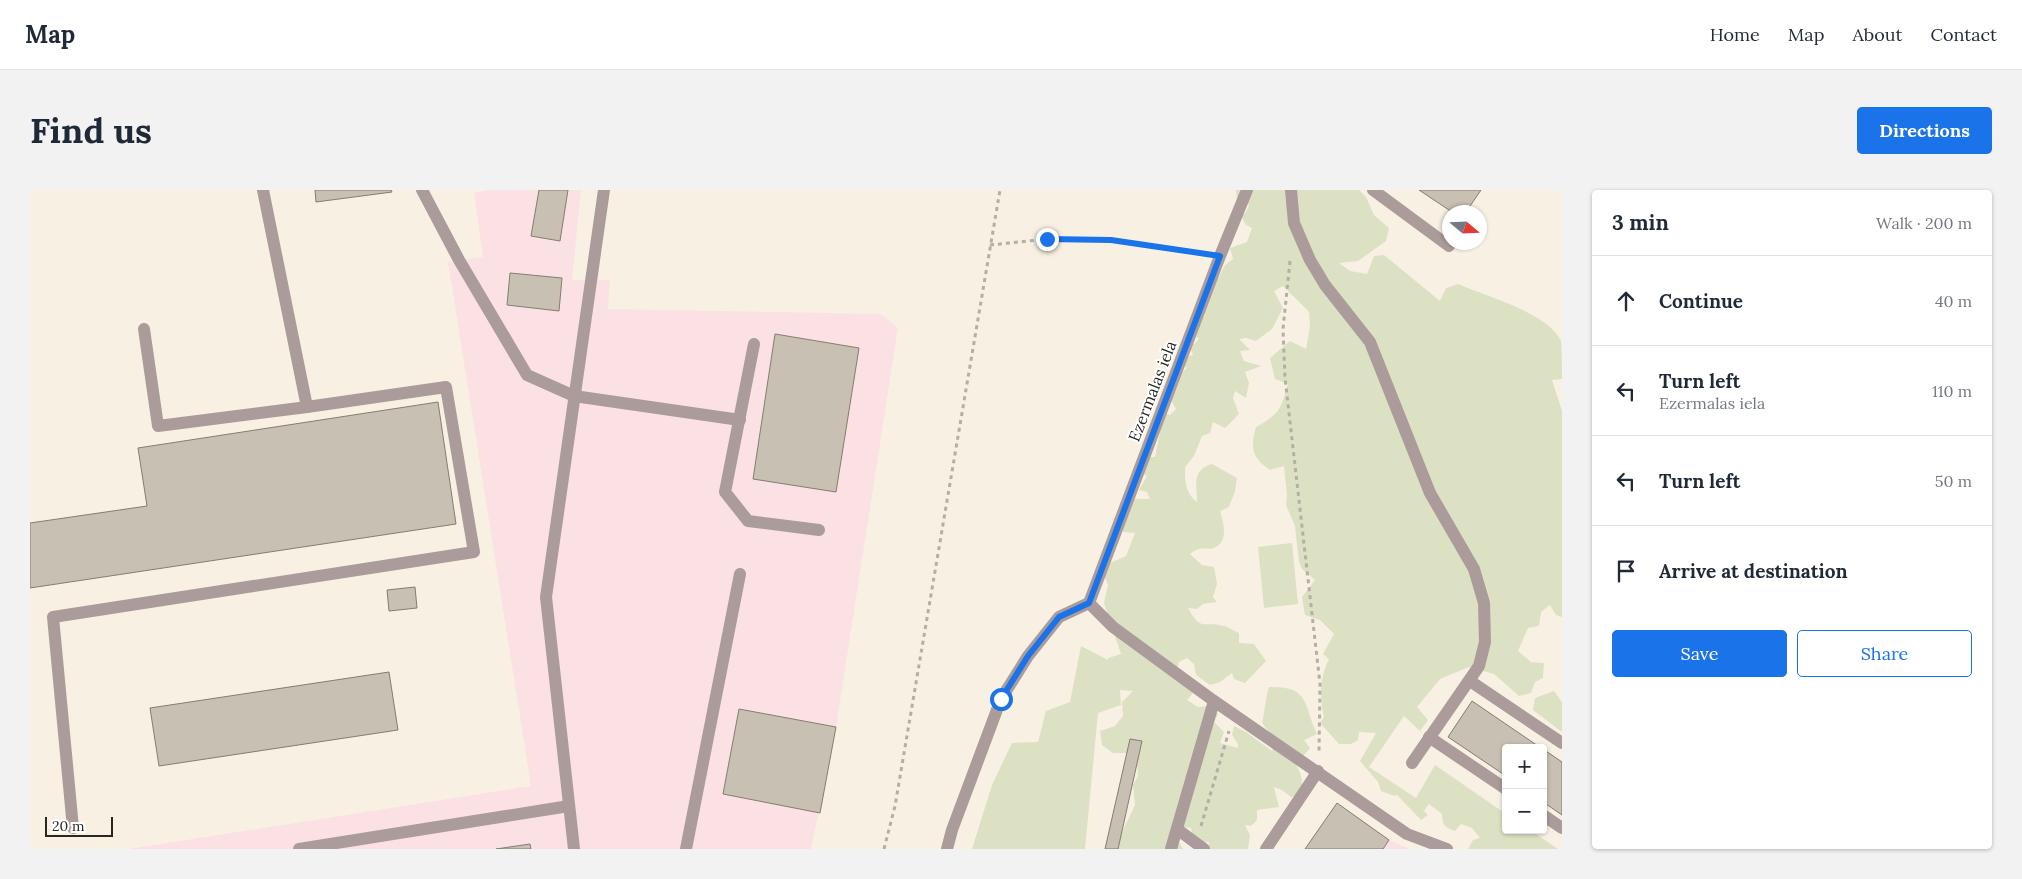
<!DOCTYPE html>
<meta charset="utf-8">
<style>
body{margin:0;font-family:Lora,serif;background:#f2f2f3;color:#1f2937}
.controls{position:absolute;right:15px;bottom:15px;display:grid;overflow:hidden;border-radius:5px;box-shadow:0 1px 4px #0004}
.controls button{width:45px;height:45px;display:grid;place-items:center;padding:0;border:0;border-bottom:1px solid #e0e1e3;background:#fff;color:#1f2937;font:25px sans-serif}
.compass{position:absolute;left:1412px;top:15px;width:45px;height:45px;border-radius:50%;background:#fff;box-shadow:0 1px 4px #0004;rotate:109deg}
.scale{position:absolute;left:15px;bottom:12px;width:68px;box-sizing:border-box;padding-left:5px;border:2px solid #292722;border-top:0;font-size:14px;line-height:18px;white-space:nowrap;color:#292722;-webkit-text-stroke:4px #fff;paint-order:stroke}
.stop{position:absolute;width:15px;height:15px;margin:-11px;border:4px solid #1a73e8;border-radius:50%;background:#fff}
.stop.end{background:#1a73e8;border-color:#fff;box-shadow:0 1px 5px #0008}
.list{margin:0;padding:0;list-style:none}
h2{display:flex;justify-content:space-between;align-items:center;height:65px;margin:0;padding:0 20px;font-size:21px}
h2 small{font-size:16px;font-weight:400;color:#747a83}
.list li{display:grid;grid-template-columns:32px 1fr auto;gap:15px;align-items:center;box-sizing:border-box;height:90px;padding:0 20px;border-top:1px solid #e0e1e3}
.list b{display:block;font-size:19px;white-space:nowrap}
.list p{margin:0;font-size:16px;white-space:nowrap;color:#747a83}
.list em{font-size:16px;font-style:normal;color:#747a83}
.actions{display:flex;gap:10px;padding:15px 20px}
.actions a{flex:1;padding:11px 0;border:1px solid #1a73e8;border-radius:5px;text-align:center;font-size:18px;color:#1a73e8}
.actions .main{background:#1a73e8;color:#fff}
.icon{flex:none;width:28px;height:28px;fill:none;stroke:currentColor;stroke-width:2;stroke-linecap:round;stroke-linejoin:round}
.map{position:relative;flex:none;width:1532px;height:659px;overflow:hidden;border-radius:5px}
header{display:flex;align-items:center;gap:30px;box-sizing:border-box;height:70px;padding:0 25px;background:#fff;border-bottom:1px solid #e0e1e3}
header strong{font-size:24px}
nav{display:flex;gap:28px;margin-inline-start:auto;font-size:18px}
.intro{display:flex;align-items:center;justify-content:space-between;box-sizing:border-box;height:120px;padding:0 30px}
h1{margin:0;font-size:35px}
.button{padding:12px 22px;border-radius:5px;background:#1a73e8;color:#fff;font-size:18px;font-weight:700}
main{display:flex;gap:30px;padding:0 30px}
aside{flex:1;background:#fff;border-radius:5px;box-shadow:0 1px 4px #0004}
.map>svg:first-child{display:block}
.commercial{fill:#fbe0e4}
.green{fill:#dce1c4}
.building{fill:#c7c0b3;stroke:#837d70}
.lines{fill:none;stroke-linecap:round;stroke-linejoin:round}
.path{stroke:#b4afa4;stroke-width:3;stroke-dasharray:4 4;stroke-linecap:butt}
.minor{stroke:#ab9b9b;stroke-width:12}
.route{stroke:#1a73e8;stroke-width:6}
.labels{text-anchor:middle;stroke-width:4;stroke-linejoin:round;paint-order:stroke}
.street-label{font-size:16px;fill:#292722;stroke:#fff}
</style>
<header>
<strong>Map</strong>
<nav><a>Home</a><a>Map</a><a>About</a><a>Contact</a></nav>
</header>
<div class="intro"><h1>Find us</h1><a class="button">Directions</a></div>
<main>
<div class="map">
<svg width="1532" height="659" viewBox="0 0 1532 659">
<rect width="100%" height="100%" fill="#f8f1e3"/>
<g class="commercial">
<polygon points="458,0 551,0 542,90 580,90 578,119 851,124 868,138 806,537 781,659 99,659 501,596 418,72 453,67 444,3"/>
<polygon points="1359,650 1380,659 1353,659"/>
</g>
<g class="green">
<path d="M1206,0H1329L1336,7L1344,25L1359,38L1356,51L1328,71L1309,73L1320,81L1337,84L1344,66L1354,65L1410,111L1416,98L1428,94C1455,106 1519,123 1531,151C1532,160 1532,178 1532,189L1522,190L1532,221V427L1526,425L1520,415L1511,422L1509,436L1498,438L1488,461L1501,472L1514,473L1513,488L1505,492L1501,503L1489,506L1464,484L1439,477L1410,489L1387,517L1398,530L1390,541L1374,526L1339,577L1386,608L1405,575L1476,624V640H1500L1528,659H1438L1443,650L1450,648L1442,638L1431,634L1425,641C1415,638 1412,634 1412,624L1399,614L1394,621L1398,625L1391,630L1367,605L1364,606L1351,601L1348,592L1330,571L1346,543L1329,542L1328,550L1321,554H1309L1290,533L1294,527C1289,508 1290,486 1299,469L1293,464L1304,444L1290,430L1275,425L1272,407L1285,390L1272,379L1269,372L1265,336L1256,315L1257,306L1254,276L1240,280C1222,268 1220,257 1226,237C1250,223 1250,221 1258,194L1245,189L1240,168L1260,151L1276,159L1280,137L1279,122L1253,96L1244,101L1253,118L1242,139L1226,151L1216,148L1209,149L1220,160L1210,161L1214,171L1231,176L1215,182L1219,193L1216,208L1205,201L1203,208L1209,224L1195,238L1183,232L1180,243L1172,246L1164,266L1155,277C1155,290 1155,303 1167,312C1167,295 1161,280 1182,274L1207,288L1205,301L1199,317L1190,321C1193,331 1199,350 1186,357C1176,362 1173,354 1160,364L1172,375L1184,377L1187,394L1183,407L1187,412L1173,414L1167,419L1158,418C1172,443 1173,430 1194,436C1199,437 1204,441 1209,443V453L1224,454L1236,471L1215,493L1204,489L1202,483L1190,492L1180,495L1166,485L1164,474L1157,468L1149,472L1147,480L1163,503L1157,510L1168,517L1178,516L1188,524L1184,532L1194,542L1190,553L1208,558V554L1202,545L1204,536L1216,542L1242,561L1247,552L1232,533C1235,521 1235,509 1239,497C1281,496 1273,515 1287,544L1274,550L1280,558L1273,566L1264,571C1272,585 1275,591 1268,606L1261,607L1252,600L1244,597L1249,617L1227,620V630L1221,636L1215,635L1220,645L1218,659H1178L1179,652L1169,653L1163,648L1161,638L1153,637L1148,651L1153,659H1084L1105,615L1103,595L1108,586L1107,572L1100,563H1083L1072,555L1070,541L1085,536L1093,526L1092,512L1103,501L1090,500L1091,515L1068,523L1055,659H942L962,595L982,553L1008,552L1016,521L1040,512L1051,456L1078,470V468L1091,464L1074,413L1078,395L1074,385L1080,373L1096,366L1105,343L1093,342C1091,329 1098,319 1105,309H1120L1117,302L1109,300L1117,286L1111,283L1117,267H1125L1134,223L1140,225L1146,219L1142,212L1139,210L1147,187L1157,178L1152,175L1159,166L1163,165L1159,155L1164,154L1169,149L1164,145L1169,129L1175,126L1173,122L1183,92L1188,89L1195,75L1203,69L1200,58L1217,52L1222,38L1216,35L1211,26L1216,22L1219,15L1207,10Z"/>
<polygon points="1262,353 1268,414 1234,418 1228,357"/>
<polygon points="1524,501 1532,512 1532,542 1503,520 1505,508"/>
</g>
<g class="building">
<polygon points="285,0 361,0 362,2 286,12"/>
<polygon points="509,0 538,0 530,51 501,46"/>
<polygon points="1389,0 1451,0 1436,22 1422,22"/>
<polygon points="480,83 532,88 529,121 477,115"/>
<polygon points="745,144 829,158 806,302 723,289"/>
<polygon points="408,212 426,334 0,398 0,333 117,316 108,258"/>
<polygon points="385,397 387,418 359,421 357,400"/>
<polygon points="359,482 368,540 129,576 120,518"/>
<polygon points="1442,511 1511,558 1476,558 1476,586 1418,547"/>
<polygon points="709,519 806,537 790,623 693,604"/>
<polygon points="1100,549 1112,551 1088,659 1075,659"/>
<polygon points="1513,559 1532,572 1532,625 1513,612"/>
<polygon points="1307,613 1359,650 1353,659 1275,659"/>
<polygon points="500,654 501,659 466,659"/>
</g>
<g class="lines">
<g class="path">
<polyline points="960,55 1017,49 1081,50 1173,63"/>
<polyline points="1260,71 1253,139 1255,188 1290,494 1289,562"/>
<polyline points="1171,636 1199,541"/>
<polyline points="854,659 865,616 970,0"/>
</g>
<g class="minor">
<polyline points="392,0 429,70 497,185 544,206 710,230"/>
<polyline points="1261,0 1264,33 1280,70 1295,95 1340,152 1400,303 1444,379 1454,413 1455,452 1449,476 1382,573"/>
<polyline points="1343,0 1419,56"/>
<polyline points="114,139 128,236 277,217 233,0"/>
<polyline points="724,154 695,302 718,331 789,340"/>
<polyline points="1059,413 1190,66 1217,0"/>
<polyline points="1059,413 1083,437 1184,511 1377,644 1417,659"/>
<polyline points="1440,491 1532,553"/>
<polyline points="1399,547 1476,599"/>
<polyline points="1513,625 1532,638"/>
<polyline points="43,638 23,427 444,362 416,197 277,217"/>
<polyline points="1147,639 1174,659"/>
<polyline points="269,659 539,616"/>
<polyline points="544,659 516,407 574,0"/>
<polyline points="656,659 710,384"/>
<polyline points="917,659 922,640 971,509 998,466 1029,427 1059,413"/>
<polyline points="1141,659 1184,511"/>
<polyline points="1236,659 1288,581"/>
</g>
</g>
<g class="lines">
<polyline class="route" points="971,509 998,466 1029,427 1059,413 1190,66 1081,50 1017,49"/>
</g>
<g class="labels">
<g class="street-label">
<text transform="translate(1122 201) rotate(-69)" y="6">Ezermalas iela</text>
</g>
</g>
</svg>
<div class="controls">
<button>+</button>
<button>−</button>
</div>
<svg class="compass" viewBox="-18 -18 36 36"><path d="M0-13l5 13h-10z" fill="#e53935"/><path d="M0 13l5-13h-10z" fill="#747a83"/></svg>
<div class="scale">20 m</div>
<div class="stop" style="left:971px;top:509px"></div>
<div class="stop end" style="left:1017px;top:49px"></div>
</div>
<aside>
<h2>3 min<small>Walk · 200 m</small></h2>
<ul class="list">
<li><svg class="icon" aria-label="ahead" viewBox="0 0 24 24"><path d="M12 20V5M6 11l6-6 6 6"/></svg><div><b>Continue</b></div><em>40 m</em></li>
<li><svg class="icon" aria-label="left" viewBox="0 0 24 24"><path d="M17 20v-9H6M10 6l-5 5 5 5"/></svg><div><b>Turn left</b><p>Ezermalas iela</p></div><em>110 m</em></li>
<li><svg class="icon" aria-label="left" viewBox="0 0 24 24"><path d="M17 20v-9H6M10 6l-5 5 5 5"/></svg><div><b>Turn left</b></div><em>50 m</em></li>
<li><svg class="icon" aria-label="arrive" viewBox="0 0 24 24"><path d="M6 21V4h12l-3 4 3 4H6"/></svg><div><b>Arrive at destination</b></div></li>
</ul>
<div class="actions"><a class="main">Save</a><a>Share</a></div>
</aside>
</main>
